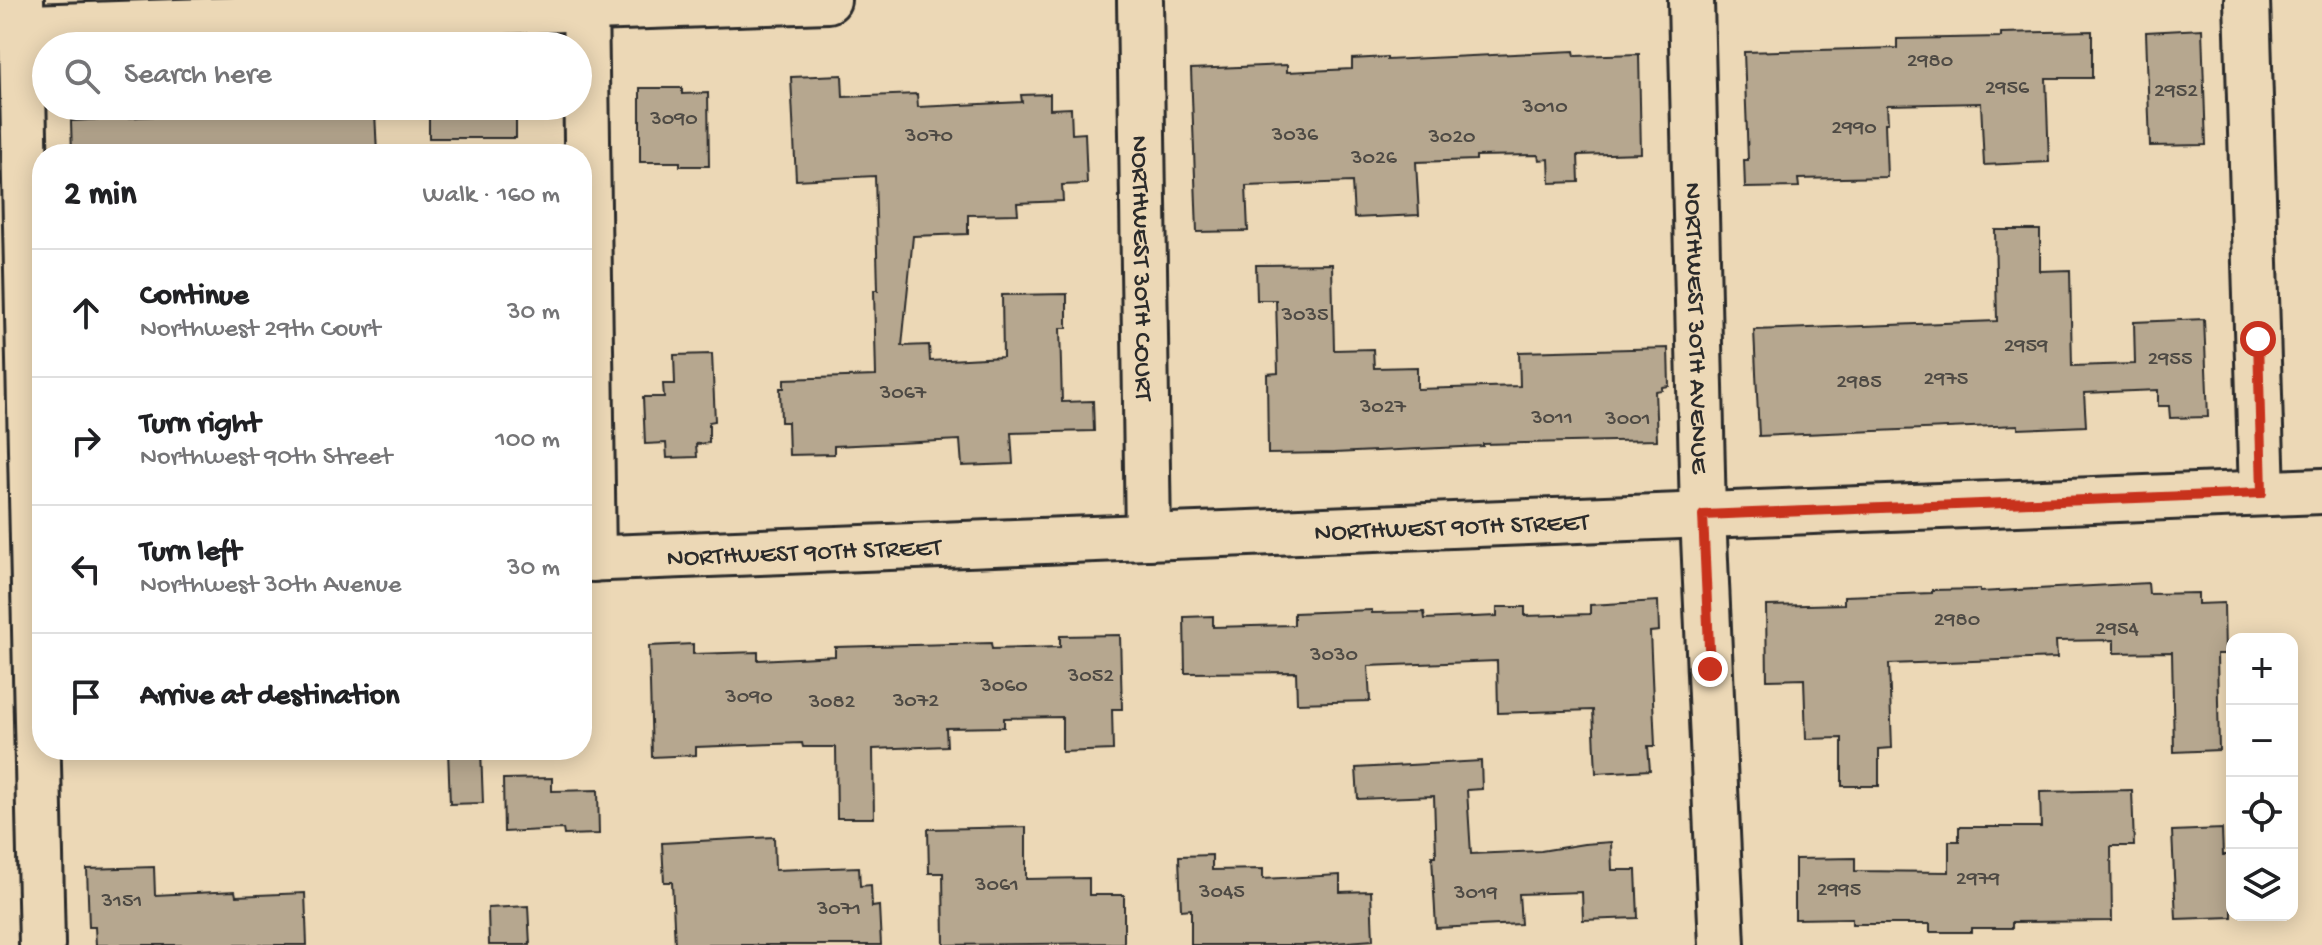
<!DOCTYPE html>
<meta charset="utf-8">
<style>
body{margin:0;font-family:"Gochi Hand",sans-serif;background:#f2f2f2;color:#202124}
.controls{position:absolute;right:24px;bottom:24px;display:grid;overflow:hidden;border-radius:16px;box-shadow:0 4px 20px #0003}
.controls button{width:72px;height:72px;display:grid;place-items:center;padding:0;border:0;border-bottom:2px solid #e0e0e0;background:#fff;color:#202124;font:40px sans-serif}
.stop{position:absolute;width:24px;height:24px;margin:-18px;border:6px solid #c8321e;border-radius:50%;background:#fff}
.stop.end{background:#c8321e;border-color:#fff;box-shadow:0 2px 8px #0008}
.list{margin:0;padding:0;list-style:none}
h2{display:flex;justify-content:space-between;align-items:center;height:104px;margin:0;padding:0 32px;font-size:34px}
h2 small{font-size:26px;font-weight:400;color:#757577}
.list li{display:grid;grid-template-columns:52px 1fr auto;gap:24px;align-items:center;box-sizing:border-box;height:128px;padding:0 32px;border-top:2px solid #e0e0e0}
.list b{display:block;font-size:30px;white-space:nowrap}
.list p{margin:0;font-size:26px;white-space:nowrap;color:#757577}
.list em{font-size:26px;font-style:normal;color:#757577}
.icon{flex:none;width:44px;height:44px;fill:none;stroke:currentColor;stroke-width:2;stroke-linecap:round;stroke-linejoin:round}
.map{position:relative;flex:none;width:2322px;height:945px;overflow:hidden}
.search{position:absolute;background:#fff;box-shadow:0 4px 20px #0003;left:32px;top:32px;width:560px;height:88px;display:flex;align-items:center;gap:20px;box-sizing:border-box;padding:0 28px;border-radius:44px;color:#757577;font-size:30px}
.panel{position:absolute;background:#fff;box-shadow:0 4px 20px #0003;left:32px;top:144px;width:560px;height:616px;border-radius:32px}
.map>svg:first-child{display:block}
.building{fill:#b6a78f;stroke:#2b2b2b;stroke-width:2}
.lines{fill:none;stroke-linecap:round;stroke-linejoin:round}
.minor-casing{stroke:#2b2b2b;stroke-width:50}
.minor{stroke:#ecd8b6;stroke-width:44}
.route{stroke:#c8321e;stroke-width:10}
.labels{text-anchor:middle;stroke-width:6;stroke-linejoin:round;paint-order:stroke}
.number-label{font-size:22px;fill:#4e4a44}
.street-label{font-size:26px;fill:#2b2b2b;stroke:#ecd8b6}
</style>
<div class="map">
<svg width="2322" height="945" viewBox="0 0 2322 945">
<rect width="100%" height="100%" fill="#ecd8b6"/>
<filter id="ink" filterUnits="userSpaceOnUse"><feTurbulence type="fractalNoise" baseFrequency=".0125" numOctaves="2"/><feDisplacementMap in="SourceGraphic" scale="16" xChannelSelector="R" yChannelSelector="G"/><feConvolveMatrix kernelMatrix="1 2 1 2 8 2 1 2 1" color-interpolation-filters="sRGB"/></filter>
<g filter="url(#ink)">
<g class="building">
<polygon points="2202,29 2206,145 2150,146 2146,32"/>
<polygon points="2092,31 2092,78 2046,78 2049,162 1984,165 1981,103 1887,105 1888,123 1885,123 1887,177 1798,179 1799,187 1745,188 1744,160 1748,160 1744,52 1897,48 1897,39 2001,37 2001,33"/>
<polygon points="1574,51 1575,56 1639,54 1641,153 1578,155 1579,182 1550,183 1549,159 1539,160 1538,155 1476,156 1476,160 1416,162 1419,215 1354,218 1352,182 1246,186 1248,231 1197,232 1191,69 1287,65 1287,72 1352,69 1352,59 1387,57 1387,60"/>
<polygon points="842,75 843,97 917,94 918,107 1022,102 1021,95 1050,94 1050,109 1071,108 1072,134 1085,133 1087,184 1062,185 1063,201 1017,203 1018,214 968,215 968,234 913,236 902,346 929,345 930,361 1003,357 1002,295 1067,294 1067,328 1060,328 1062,402 1093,401 1094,431 1011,433 1013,464 962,466 960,440 834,446 834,454 789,455 788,422 781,422 780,388 784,388 784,379 876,376 874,290 878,290 875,176 796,180 791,77"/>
<polygon points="640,88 682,88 682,94 708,93 709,166 680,166 680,162 640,162"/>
<polygon points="327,106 368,106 368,112 375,112 377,154 72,154 71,121 225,112 327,111"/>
<polygon points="442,106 516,106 516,138 429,138 429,108 442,108"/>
<polygon points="1995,230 2040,230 2040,271 2070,270 2072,366 2135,364 2134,322 2204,319 2208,417 2170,418 2169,406 2158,406 2158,390 2084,393 2086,426 2018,429 2018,425 1759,436 1754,330 1997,321"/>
<polygon points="1332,264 1334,350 1373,349 1374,368 1417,367 1417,389 1520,386 1519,352 1668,348 1669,386 1662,387 1662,390 1655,391 1657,440 1483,444 1483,446 1334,453 1268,454 1267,374 1278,373 1276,300 1257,300 1256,265"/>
<polygon points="712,354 715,421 709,422 709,443 696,444 697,457 667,458 666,443 645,444 643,397 664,397 663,384 675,384 674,355"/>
<polygon points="2148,583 2149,594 2198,593 2198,604 2224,603 2225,654 2217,654 2219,750 2174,752 2172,652 2114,653 2114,640 2056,641 2057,658 1889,664 1892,748 1879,749 1879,786 1842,786 1842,738 1806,739 1804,679 1767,680 1766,606 1844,604 1844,596 1932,593 1932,590 1980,589 1980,592"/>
<polygon points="1658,601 1659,631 1650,632 1655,746 1648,746 1650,770 1596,773 1593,710 1498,713 1497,661 1368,666 1370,701 1297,703 1296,672 1185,673 1184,617 1213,616 1213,627 1294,625 1294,613 1372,610 1372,613 1424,612 1425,619 1497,616 1497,607 1525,607 1525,616 1590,614 1590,605"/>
<polygon points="1120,635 1122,709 1112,709 1113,750 1062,752 1062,717 1004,718 1004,727 946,728 947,746 873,749 874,818 837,818 836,747 803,747 802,743 696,747 696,755 652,757 649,646 693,644 693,654 758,652 758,660 835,656 835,647 991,643 992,649 1060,647 1060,636"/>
<polygon points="448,750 481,750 483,803 450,804"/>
<polygon points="1481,761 1482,789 1467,790 1471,854 1541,851 1584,844 1611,842 1612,870 1636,870 1638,918 1583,920 1582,892 1519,894 1521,924 1436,928 1432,856 1436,856 1434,796 1358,799 1356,768"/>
<polygon points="552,778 552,791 598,790 599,834 564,835 563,829 504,832 503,779"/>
<polygon points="2132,790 2134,846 2111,846 2112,921 2012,922 2012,928 1971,928 1971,932 1930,932 1930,924 1852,924 1852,918 1795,919 1795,859 1855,858 1855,871 1949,872 1949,841 1959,841 1959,827 2041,827 2040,792"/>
<polygon points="1026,827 1026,879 1089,878 1089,895 1124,895 1124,943 944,945 943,873 929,873 928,829"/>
<polygon points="2222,829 2223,855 2232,855 2232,917 2176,919 2172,831"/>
<polygon points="774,837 775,870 859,867 860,886 871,885 872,907 879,906 881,945 675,945 672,882 664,882 662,843"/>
<polygon points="1212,855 1212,870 1263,869 1263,879 1340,875 1340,892 1371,891 1373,940 1307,945 1191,945 1191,909 1181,910 1179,856"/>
<polygon points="154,867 155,895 235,891 236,896 305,893 307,945 96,945 95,927 89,927 87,869"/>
<polygon points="528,906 530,945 489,945 488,908"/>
</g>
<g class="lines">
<g class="minor-casing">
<g id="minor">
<polyline points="21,0 42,945"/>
<polyline points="585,0 593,559"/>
<path id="s1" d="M1140,0L1148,537"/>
<path id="s2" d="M1691,0L1703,515L1722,945"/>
<polyline points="2247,0 2262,493"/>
<polyline points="0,28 828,0"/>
<path id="s3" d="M582,559L2322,491"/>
</g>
</g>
<use href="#minor" class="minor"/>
</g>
</g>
<g class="lines" filter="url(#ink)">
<polyline class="route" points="1710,669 1703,515 2262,493 2258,339"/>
</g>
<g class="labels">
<g class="number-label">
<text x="1930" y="66">2980</text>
<text x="2007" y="93">2956</text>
<text x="2176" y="96">2952</text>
<text x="1545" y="112">3010</text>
<text x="674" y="124">3090</text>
<text x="1854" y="133">2990</text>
<text x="1295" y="140">3036</text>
<text x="929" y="141">3070</text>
<text x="1452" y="142">3020</text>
<text x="1374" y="163">3026</text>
<text x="1305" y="320">3035</text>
<text x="2026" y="351">2959</text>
<text x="2170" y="364">2955</text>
<text x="1946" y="384">2975</text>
<text x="1859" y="387">2985</text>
<text x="903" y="398">3067</text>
<text x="1383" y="412">3027</text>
<text x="1552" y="423">3011</text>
<text x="1628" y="424">3001</text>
<text x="1957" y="625">2980</text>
<text x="2117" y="634">2954</text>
<text x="1334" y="660">3030</text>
<text x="1091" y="681">3052</text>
<text x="1004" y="691">3060</text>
<text x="749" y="702">3090</text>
<text x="916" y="706">3072</text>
<text x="832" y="707">3082</text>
<text x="1978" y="884">2979</text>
<text x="997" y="890">3061</text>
<text x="1839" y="895">2995</text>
<text x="1222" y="897">3045</text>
<text x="1476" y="898">3019</text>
<text x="122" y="906">3151</text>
<text x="839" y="914">3071</text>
</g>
<g class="street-label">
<text dy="9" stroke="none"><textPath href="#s1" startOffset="268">NORTHWEST 30TH COURT</textPath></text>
<text dy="9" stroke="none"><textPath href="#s2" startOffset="328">NORTHWEST 30TH AVENUE</textPath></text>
<text dy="9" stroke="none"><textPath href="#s3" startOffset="870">NORTHWEST 90TH STREET</textPath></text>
<text dy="9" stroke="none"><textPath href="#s3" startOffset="222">NORTHWEST 90TH STREET</textPath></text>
</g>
</g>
</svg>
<div class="controls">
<button>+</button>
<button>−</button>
<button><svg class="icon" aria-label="locate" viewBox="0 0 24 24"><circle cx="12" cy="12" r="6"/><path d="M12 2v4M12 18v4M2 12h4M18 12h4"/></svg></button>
<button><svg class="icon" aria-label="layers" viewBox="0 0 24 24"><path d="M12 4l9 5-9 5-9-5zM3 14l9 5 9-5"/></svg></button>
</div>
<div class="stop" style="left:2258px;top:339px"></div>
<div class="stop end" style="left:1710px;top:669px"></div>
<div class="search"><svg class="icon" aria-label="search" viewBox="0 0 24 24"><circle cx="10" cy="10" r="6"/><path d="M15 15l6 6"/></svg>Search here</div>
<section class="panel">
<h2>2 min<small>Walk · 160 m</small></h2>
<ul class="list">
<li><svg class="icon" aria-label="ahead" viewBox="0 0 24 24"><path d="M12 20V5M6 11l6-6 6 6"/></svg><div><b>Continue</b><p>Northwest 29th Court</p></div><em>30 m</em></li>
<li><svg class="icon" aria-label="right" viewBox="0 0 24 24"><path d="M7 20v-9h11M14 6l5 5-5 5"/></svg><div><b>Turn right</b><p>Northwest 90th Street</p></div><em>100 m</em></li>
<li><svg class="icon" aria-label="left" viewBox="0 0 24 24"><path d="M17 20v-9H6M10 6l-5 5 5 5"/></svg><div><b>Turn left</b><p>Northwest 30th Avenue</p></div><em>30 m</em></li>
<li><svg class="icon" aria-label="arrive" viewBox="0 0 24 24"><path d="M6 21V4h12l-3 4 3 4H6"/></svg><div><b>Arrive at destination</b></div></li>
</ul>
</section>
</div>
